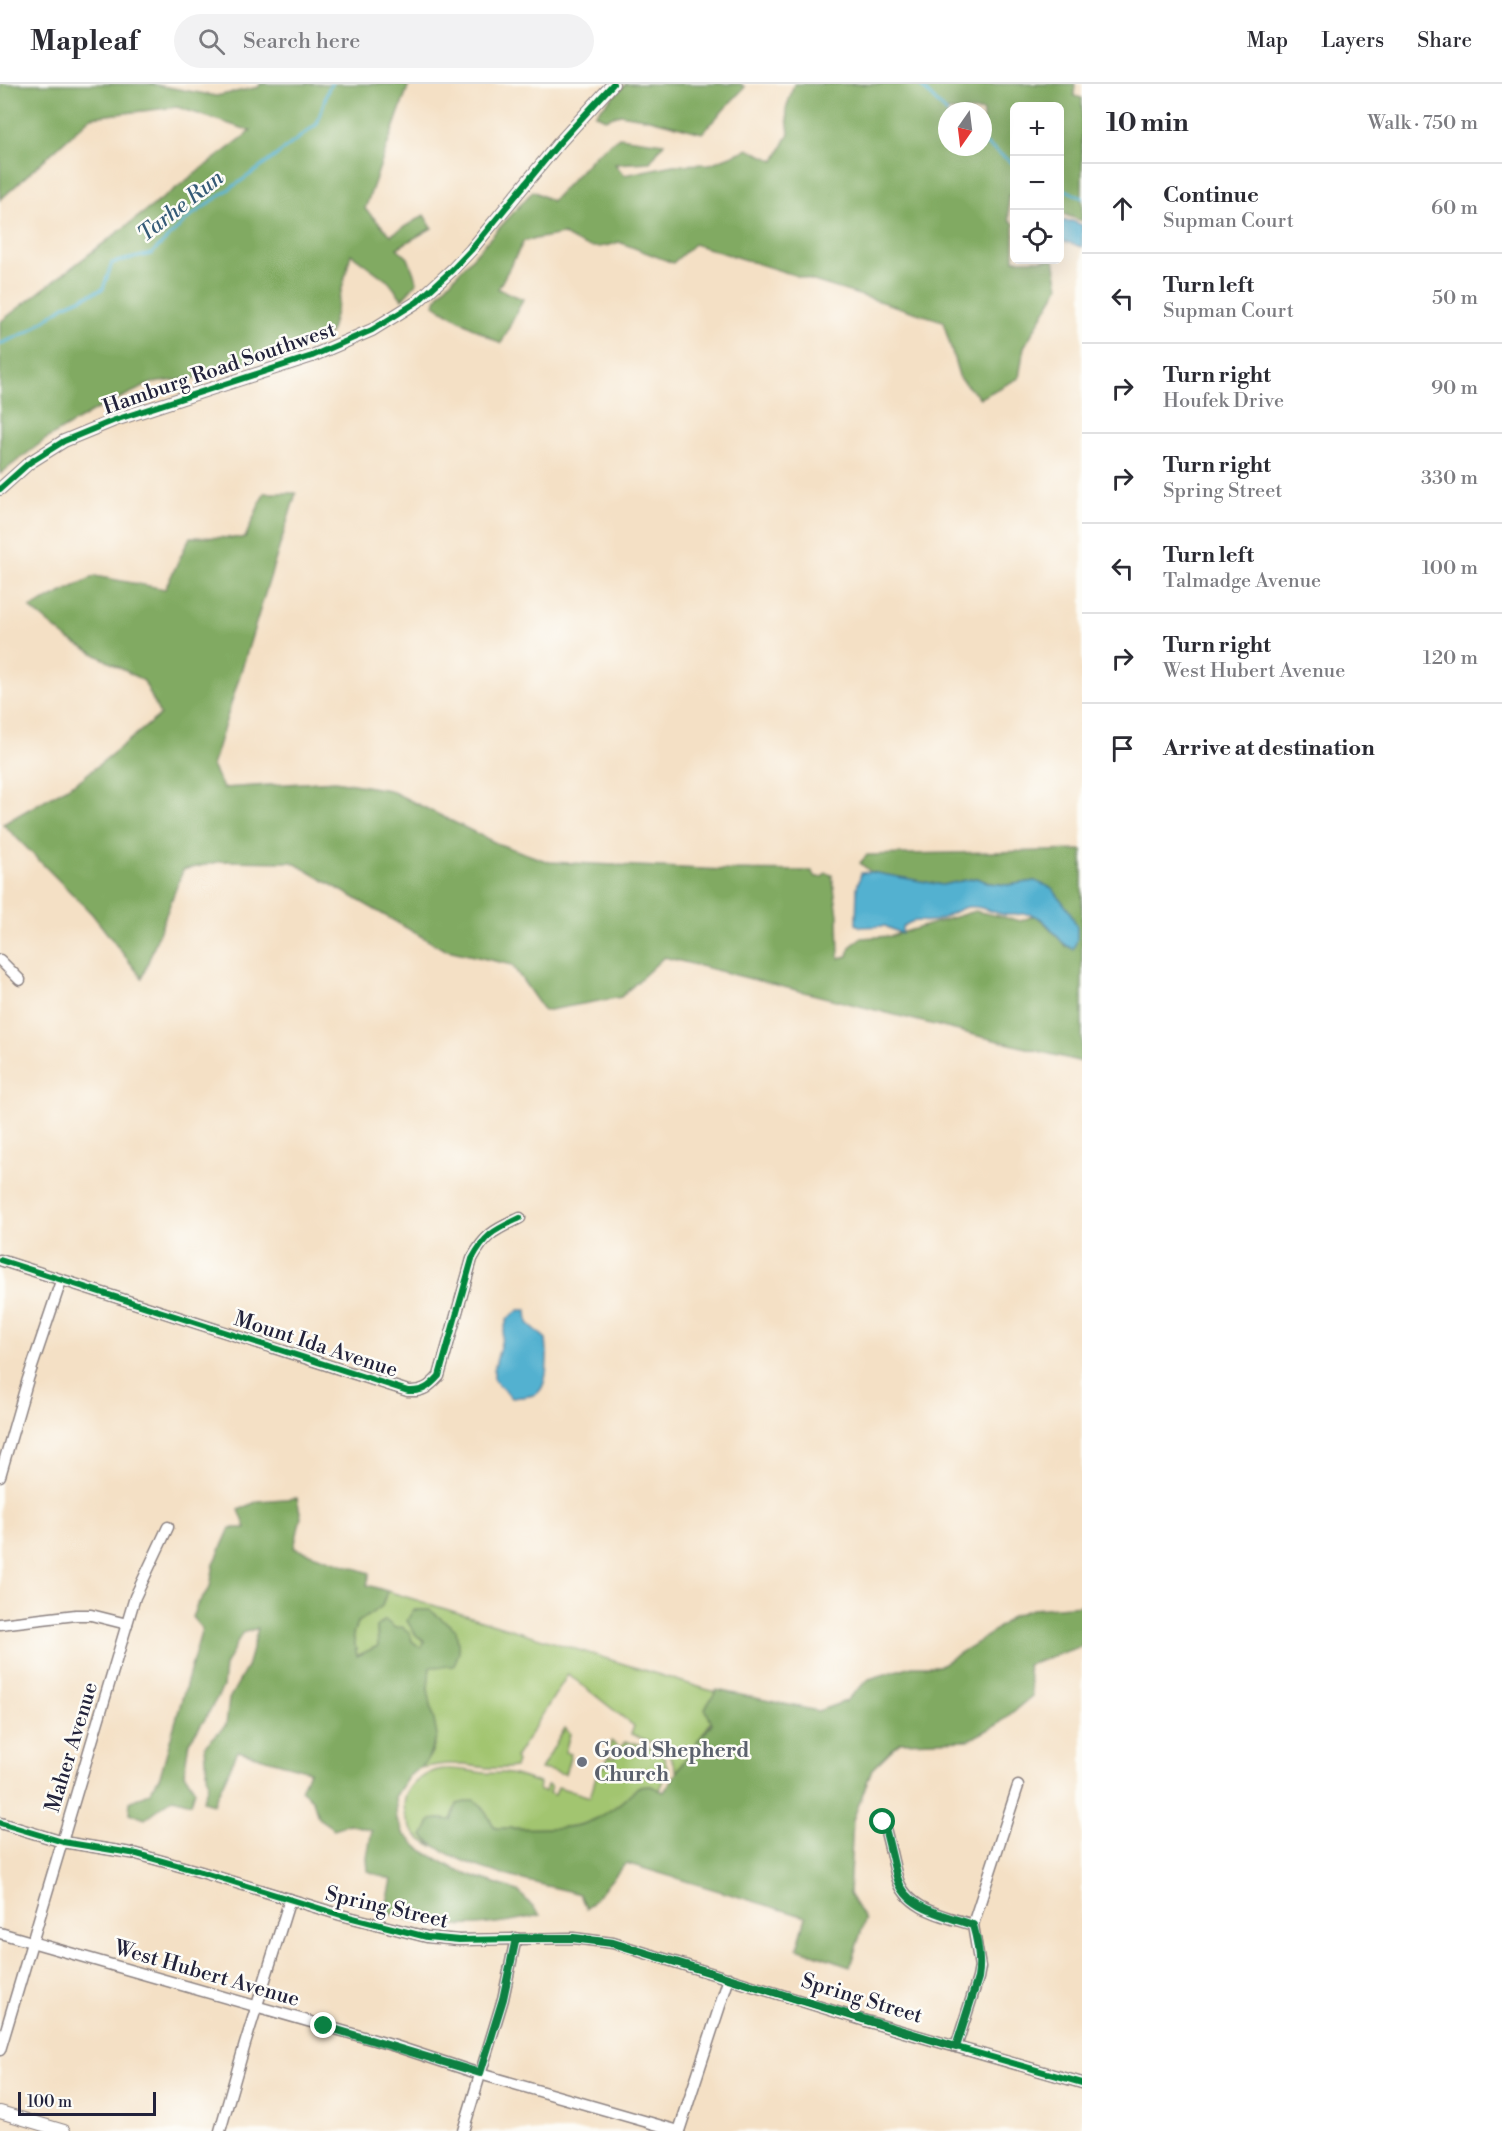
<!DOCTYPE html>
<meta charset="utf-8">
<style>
body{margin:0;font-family:"Libre Bodoni",serif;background:#f2f2f3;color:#2b2b33}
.controls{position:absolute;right:18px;top:18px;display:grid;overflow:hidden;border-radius:9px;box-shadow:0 6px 24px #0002}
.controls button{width:54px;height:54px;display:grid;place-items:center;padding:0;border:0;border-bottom:2px solid #e1e1e2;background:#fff;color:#2b2b33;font:30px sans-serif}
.compass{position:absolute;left:938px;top:18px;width:54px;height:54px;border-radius:50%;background:#fff;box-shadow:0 6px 24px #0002;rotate:194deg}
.scale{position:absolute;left:18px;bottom:15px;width:138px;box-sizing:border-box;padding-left:6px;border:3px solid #22223b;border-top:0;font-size:16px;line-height:21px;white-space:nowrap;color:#22223b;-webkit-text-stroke:4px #fdfcf7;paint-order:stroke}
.stop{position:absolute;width:18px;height:18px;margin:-14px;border:4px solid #0b8043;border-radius:50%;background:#fff}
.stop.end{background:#0b8043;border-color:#fff;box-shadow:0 2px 6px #0008}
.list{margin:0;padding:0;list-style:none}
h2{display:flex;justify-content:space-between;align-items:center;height:78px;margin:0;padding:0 24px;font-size:26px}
h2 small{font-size:20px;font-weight:400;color:#7c7c81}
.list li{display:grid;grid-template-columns:39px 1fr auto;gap:18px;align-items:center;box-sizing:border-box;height:90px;padding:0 24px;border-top:2px solid #e1e1e2}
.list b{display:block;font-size:22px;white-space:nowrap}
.list p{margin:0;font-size:20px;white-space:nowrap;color:#7c7c81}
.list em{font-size:20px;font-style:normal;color:#7c7c81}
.icon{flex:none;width:33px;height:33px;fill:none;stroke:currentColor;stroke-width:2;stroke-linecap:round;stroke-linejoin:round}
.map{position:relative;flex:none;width:1082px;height:2047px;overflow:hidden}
header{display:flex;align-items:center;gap:36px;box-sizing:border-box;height:84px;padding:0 30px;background:#fff;border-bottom:2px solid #e1e1e2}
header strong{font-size:28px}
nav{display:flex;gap:33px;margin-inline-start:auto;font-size:21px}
.search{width:420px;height:54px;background:#f2f2f3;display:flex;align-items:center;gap:15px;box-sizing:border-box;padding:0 21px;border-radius:33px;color:#7c7c81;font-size:22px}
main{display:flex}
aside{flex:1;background:#fff}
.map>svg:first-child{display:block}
.green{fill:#a2c56f;stroke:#627455;stroke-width:1.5}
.forest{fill:#81aa62;stroke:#52664e;stroke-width:1.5;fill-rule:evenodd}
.water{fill:#52b1d0;stroke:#3a6a86;stroke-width:1.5}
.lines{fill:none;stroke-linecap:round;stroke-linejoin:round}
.stream{stroke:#52b1d0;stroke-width:3}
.minor-casing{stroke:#8b8180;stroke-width:13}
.tertiary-casing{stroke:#8b8180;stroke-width:14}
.minor{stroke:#fff;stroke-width:10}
.tertiary{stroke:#fff;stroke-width:12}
.cycleway-casing{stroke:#fdfcf7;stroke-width:10}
.cycleway{stroke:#00873e;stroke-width:6}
.route{stroke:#0b8043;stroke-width:8}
.worship-dot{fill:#6b7280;stroke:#fdfcf7;stroke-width:2}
.labels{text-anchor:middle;stroke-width:5;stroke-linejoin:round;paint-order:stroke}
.street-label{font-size:21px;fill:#22223b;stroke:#fdfcf7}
.worship-label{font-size:21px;font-weight:bold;fill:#5b616d;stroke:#fdfcf7;text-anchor:start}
.water-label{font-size:22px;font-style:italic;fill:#355b77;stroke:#fdfcf7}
</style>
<header>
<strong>Mapleaf</strong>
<div class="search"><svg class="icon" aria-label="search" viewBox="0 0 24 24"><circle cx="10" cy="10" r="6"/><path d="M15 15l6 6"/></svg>Search here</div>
<nav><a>Map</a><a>Layers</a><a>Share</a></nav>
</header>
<main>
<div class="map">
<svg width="1082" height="2047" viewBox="0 0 1082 2047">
<rect width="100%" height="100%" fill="#fdfcf7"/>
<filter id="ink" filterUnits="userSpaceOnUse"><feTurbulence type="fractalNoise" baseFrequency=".0167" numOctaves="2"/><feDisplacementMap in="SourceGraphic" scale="12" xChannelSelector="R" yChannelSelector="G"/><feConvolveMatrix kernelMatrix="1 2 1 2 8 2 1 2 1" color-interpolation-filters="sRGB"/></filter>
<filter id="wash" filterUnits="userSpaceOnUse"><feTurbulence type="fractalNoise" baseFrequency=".008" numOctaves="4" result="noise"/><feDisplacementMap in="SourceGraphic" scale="24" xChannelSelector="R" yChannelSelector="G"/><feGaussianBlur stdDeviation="1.35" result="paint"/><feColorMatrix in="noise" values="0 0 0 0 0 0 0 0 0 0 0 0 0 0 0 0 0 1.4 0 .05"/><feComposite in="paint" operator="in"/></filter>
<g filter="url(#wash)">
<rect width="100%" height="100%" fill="#f4e0c5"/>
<g class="green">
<path d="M387,1507L728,1612C712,1639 693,1662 677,1689C667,1658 658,1662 631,1650L634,1642L568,1590L515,1674L517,1678L515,1683C493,1687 474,1681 452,1680C441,1679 430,1683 419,1684C448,1660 430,1636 428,1606C427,1598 429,1590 430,1583L459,1568L416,1551L425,1558L421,1564L395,1544L377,1543L378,1562L357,1573L353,1550L357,1539L382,1522Z"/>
<polygon points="565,1644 570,1650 565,1668 571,1670 565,1690 541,1685"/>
<path d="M611,1657L620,1664L625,1658C639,1659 651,1663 663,1670L668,1686L660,1706L651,1702L638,1703C625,1716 606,1731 588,1738C568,1747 518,1744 495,1744L482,1722L451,1736L438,1735L423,1752L433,1763C419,1756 408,1746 405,1729C403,1719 405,1706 413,1700C440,1677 454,1686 486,1689C494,1690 502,1688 509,1690C519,1691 530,1697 540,1699L539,1707L545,1708L547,1701L551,1702L549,1709L555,1711L558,1703L590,1713L599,1682L605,1683L608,1673L615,1674L616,1669L609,1668Z"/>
</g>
<g class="forest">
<polygon points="0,0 151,0 216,12 259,3 260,0 409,0 365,125 391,151 424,131 432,144 397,164 408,174 417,198 402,215 389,198 351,170 330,250 196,294 152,299 97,325 46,355 0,390 0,238 251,47 177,23 91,33 0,116"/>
<polygon points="626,0 740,0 745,3 702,49 650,35 620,30 605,35 595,30"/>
<path d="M794,0H1075L1074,12L1082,14V137L1060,129V22H1014V113L1008,111L1009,135L1014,140V176H1054L1059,203L1024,263L1019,294L980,314L960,295L943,237L694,160L673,179L619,158C595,167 584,164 563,150L524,157L498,205L523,215L501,260L434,221L439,210L533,107L552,117L596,70L619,53L664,59L650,78L615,80L624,91L673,81L710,80L748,65L775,77L789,49L786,25ZM947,27H983V63H947Z"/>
<path d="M264,409H296L212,682L223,704L335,697L389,706L496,759L549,778L725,786L812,787L816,793H822L826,789L832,791L838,831L839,874L848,872L850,863L861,854L891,852L975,827L1021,837L1035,831C1049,840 1055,851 1067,863L1035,797L1008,801L990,799L976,794L942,801L871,788L860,779L867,771L1082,766V978L664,873L621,913L544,927L512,881L443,865L292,778L222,777L183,786L142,894L92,830L3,740L80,696L160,631L144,597L69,556L30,524L95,492L165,505L190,453L245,454Z"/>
<path d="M297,1414L301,1433L294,1464L370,1489L367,1501L387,1507L382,1522L357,1539L353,1550L357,1572L378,1562L377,1543L385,1536L395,1544L402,1543L410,1549L412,1557L421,1564L425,1557L416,1551L407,1537L413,1526H430L456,1546L459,1568L454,1582L430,1583L428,1605L437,1652L427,1677L408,1693L395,1713L397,1736L404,1750L420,1765L456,1786L518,1807L540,1831C485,1844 438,1847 385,1828L392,1796L368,1787L367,1773L372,1746L349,1740L334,1745L318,1734L313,1716L301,1706L309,1687L238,1667L213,1720L203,1717L208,1700L205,1662L226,1641L229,1615L247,1583L258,1544L242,1549L225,1582L223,1603L205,1635L189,1658L184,1689L195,1706L191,1719L173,1714L145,1735L129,1729L130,1718L150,1708L160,1692L202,1545L192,1533L197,1521L210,1503L214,1480L230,1444H246L239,1426L258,1417Z"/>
<path d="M1082,1521V1562L1027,1581L1032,1612L997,1641L969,1656L900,1658L872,1685L853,1736L849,1810L865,1836L850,1882L797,1864L806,1833L626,1779L586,1825L580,1810C535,1798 456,1785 423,1752L431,1736L438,1735L451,1736L457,1720L474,1716L482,1722L495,1744C520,1744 567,1747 589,1738C606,1731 625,1716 638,1703L651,1702L664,1708L695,1660L712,1640L705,1624L717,1606L818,1627L846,1617L869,1595L912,1582H939L989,1551L1012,1532L1032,1525Z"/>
</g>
<g class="water">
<polygon points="1060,137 1072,137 1082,141 1082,163 1060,156"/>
<path d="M871,788L942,801L976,794L989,799L1008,801L1035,797L1052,804L1070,828L1077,843V856L1073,865C1056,858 1052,839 1036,832C1026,828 1018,831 1008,831C993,830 979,819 963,824C953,828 943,836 933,837C918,839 917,833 902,843V850L885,842L861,843L856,840L857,803L861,789Z"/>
<path d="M519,1226H527L528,1239L546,1255C548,1269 549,1303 536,1310C530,1313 519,1313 512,1314L494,1296V1286L507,1235Z"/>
</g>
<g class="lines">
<g class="stream">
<polyline points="919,0 947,29"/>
<polyline points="983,58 1014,80"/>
<polyline points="1060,103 1082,114"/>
<polyline points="0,260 28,248 66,221 103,205 112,179 151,170 192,131 261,83 317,40 329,3 332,0"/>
</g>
</g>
</g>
<g filter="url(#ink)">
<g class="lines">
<g class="minor-casing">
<g id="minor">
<polyline points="0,876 20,896"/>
<path d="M0,1176L408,1307C423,1308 429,1303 439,1292L472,1175C486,1149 495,1146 520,1134"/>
<polyline points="0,1392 28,1295 61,1197"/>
<polyline points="0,1540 76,1531 91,1531 127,1540"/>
<path d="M883,1738C889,1756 892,1775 897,1793C906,1826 945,1832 973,1841"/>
<polyline points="0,1739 63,1758 137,1770 201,1788 341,1831 427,1853 459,1856 573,1854 613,1859 866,1937 1082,1999"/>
<polyline points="0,1849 395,1962 480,1990 679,2047"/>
<polyline points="956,1963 978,1894 980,1883 973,1841 975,1834 1018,1702"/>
<polyline points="0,1966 135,1513 168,1443"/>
<polyline points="220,2047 245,1960 290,1815"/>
<polyline points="463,2047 503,1915 516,1854"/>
<polyline points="679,2047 729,1894"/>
</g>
</g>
<g class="tertiary-casing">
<g id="tertiary">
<polyline points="0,405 29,379 64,357 115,336 312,272 372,246 417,218 452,186 471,166 559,59 613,0"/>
<polyline points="0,2028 64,2047"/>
</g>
</g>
<use href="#minor" class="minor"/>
<use href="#tertiary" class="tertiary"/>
<g class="cycleway-casing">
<g id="cycleway">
<polyline points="0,405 29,379 64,357 115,336 312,272 372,246 417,218 452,186 471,166 559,59 613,0"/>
<path d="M0,1176L408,1307C423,1308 429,1303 439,1292L472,1175C486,1149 495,1146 520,1134"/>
<polyline points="0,1739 63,1758 137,1770 201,1788 341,1831 427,1853 459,1856 573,1854 613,1859 866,1937 1082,1999"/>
</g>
</g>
<use href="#cycleway" class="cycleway"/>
</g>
</g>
<g class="lines" filter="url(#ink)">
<path class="route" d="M324,1942L480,1989L503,1915L516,1854H573L613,1859L956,1963L978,1894C981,1876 978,1858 973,1841C945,1831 906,1826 897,1793C892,1775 889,1756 883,1738"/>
</g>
<circle class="worship-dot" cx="582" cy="1678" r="6"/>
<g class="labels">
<g class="street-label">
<text transform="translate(219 284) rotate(-19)" y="7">Hamburg Road Southwest</text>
<text transform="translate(316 1260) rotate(18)" y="7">Mount Ida Avenue</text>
<text transform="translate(71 1663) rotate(-73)" y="7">Maher Avenue</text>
<text transform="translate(387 1823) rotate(13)" y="7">Spring Street</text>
<text transform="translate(207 1889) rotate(16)" y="7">West Hubert Avenue</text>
<text transform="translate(862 1914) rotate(17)" y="7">Spring Street</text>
</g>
<g class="worship-label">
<text x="594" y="1673">Good Shepherd<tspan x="594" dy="24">Church</tspan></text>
</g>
<g class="water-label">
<text transform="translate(180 121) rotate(-38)" y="8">Tarhe Run</text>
</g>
</g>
</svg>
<div class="controls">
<button>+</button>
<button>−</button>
<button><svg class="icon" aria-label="locate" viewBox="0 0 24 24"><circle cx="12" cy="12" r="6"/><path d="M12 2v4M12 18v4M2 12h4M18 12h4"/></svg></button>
</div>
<svg class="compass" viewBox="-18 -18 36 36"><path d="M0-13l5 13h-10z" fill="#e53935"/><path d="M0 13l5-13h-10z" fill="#7c7c81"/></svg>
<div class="scale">100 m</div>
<div class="stop" style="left:883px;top:1738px"></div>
<div class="stop end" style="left:324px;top:1942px"></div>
</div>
<aside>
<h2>10 min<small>Walk · 750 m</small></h2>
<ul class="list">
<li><svg class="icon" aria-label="ahead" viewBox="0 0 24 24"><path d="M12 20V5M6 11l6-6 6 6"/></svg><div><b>Continue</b><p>Supman Court</p></div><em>60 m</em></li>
<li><svg class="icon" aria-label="left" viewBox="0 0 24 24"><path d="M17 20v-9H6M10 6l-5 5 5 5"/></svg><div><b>Turn left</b><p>Supman Court</p></div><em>50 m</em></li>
<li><svg class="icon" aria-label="right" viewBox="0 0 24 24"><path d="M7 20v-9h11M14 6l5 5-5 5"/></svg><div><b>Turn right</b><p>Houfek Drive</p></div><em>90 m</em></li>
<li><svg class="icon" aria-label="right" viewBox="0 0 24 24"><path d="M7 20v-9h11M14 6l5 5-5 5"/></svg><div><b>Turn right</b><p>Spring Street</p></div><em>330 m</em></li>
<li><svg class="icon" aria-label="left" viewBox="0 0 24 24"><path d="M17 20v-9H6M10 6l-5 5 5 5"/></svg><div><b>Turn left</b><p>Talmadge Avenue</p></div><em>100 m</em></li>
<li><svg class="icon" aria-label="right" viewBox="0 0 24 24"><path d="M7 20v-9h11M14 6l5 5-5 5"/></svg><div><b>Turn right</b><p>West Hubert Avenue</p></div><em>120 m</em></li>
<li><svg class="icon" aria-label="arrive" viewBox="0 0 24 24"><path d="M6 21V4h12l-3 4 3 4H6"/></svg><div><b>Arrive at destination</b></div></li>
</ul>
</aside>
</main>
